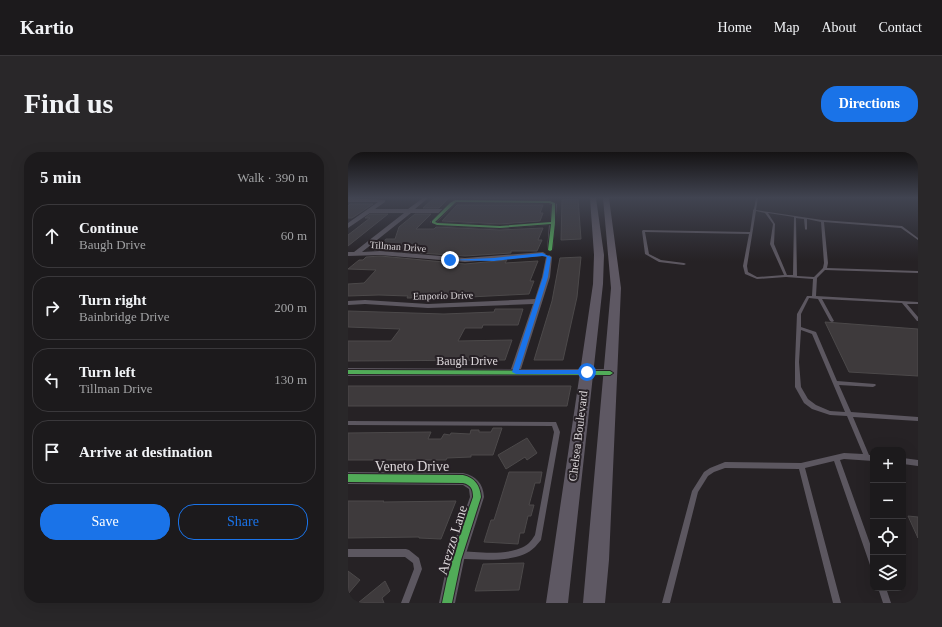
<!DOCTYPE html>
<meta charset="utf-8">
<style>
body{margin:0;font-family:"Times New Roman",serif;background:#292729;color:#f1f3f6}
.controls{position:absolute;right:12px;bottom:12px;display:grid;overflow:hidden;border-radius:8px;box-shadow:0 4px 16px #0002}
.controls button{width:36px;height:36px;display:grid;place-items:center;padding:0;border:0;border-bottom:1px solid #3a383b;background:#1c1a1c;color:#f1f3f6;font:20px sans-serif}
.stop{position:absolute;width:12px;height:12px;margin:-9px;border:3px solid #1a73e8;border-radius:50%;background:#fff}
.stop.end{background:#1a73e8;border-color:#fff;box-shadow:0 1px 4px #0008}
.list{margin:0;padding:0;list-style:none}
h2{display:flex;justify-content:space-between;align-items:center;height:52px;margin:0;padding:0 16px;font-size:17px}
h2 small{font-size:13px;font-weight:400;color:#a0a1a3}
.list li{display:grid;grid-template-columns:26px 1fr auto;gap:12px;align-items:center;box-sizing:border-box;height:64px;margin:0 8px 8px;padding:0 8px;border:1px solid #3a383b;border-radius:16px}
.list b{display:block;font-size:15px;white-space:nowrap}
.list p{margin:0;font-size:13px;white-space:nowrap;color:#a0a1a3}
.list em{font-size:13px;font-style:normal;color:#a0a1a3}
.actions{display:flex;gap:8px;padding:12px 16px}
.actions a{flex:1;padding:9px 0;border:1px solid #1a73e8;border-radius:16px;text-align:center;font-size:14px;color:#1a73e8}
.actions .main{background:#1a73e8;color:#fff}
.icon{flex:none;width:22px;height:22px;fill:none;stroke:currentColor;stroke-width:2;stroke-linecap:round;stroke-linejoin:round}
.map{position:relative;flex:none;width:570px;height:451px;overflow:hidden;border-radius:16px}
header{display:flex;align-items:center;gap:24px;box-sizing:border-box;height:56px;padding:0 20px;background:#1c1a1c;border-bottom:1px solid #3a383b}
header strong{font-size:19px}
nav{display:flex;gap:22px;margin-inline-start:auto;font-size:14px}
.intro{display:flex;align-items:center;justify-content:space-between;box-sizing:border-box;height:96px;padding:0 24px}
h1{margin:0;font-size:28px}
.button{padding:10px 18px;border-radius:16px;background:#1a73e8;color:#fff;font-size:14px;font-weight:700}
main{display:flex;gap:24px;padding:0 24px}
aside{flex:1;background:#1c1a1c;border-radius:16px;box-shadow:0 4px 16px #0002}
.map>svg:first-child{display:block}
.building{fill:#3e3a3c;stroke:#4c494a}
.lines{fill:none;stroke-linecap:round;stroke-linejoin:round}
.service{fill:#5c5760;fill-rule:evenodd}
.minor{fill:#5c5760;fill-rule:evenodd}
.secondary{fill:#5e5863;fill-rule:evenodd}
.cycleway-casing{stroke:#272126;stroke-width:2}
.cycleway{fill:#51ab58;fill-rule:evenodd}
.route{fill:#1a73e8}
.labels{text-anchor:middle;stroke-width:4;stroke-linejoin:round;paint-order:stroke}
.far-street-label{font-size:10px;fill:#ddd8db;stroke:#272126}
.street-label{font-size:12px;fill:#ddd8db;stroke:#272126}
.near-street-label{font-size:14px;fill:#ddd8db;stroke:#272126}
</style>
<header>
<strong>Kartio</strong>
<nav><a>Home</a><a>Map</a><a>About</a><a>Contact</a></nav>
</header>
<div class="intro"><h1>Find us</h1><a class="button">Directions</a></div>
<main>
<aside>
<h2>5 min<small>Walk · 390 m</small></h2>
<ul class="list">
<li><svg class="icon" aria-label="ahead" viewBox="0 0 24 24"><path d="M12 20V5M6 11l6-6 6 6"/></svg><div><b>Continue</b><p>Baugh Drive</p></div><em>60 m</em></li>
<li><svg class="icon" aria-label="right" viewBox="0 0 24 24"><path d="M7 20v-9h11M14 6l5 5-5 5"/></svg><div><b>Turn right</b><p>Bainbridge Drive</p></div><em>200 m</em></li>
<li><svg class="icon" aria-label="left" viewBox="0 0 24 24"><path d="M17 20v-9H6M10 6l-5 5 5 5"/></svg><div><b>Turn left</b><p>Tillman Drive</p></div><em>130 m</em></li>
<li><svg class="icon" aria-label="arrive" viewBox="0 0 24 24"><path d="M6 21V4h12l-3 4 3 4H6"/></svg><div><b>Arrive at destination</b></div></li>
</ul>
<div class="actions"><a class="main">Save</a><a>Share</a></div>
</aside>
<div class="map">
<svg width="570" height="451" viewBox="0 0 570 451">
<rect width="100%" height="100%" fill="#262225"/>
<g class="building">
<polygon points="86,46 101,46 91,56 75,56"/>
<polygon points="125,46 199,46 198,47"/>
<polygon points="230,47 233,87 213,88 214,48"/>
<polygon points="2,52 25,52 4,66 0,66 0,54"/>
<polygon points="109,53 195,53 192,61 195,61 192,69 152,72 94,69"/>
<polygon points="22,62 40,62 0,94 0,83 22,66 17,66"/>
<polygon points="67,62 83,62 68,77 86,77 88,75 152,78 195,76 190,88 194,88 189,99 163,99 163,101 117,104 26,98 38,87 47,87 51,75"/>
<polygon points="32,104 117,112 159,108 157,111 190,109 182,129 186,129 181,142 102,146 59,146 60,144 31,143 0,144 0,132 16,131 28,118 0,117 11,108 15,108 18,105"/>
<polygon points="233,105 229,145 215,208 186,208 204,149 212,106"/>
<polygon points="147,157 175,157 170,173 135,173 134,176 117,176 110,189 164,188 157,208 0,209 0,189 43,189 52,177 0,175 0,159 96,162 146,160"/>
<polygon points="477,170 570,177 570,224 501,220"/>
<polygon points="0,234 223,234 219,254 0,254"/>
<polygon points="145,276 154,276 145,303 123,303 123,305 99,306 98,308 0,308 0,281 83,280 80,287 93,287 96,282 102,283 103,281 122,282 123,278 131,278 131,280 143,280"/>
<polygon points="179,286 189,301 179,308 177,305 158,317 150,303"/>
<polygon points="161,320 194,320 192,331 187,331 181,353 186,353 183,364 180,364 176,381 172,381 170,392 136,390 143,368 146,368"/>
<polygon points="0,349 36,349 35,350 108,349 93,387 71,386 71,385 0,386"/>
<polygon points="560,364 570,365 570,386"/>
<polygon points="176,411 171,438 127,439 135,412"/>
<polygon points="0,419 12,428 0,442"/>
<polygon points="37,429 42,439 34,446 36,451 10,451"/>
</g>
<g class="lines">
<g class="service">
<path d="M408,46H410L408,58L474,68L554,74L570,86V88L553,76L476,70L480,111L479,116L570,119V121L477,118L469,126L468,144L570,150V152H559L570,165V169H569L554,151L474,147L486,169L484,170L482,169L470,147L461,146L453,162V175L468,180L489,229L527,232L528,233L527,234L525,235L491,233L503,260L570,265V269L505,265L521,303H525V309L496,307L492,308L525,400V414L522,413L521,410L486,309L457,316L493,451H485L451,317L377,316L366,320L360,324L350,340L322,451H314L344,339L356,320L362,316L377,310L453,311L496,301L515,302L499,264L482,263L464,257L456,251L447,235V210L449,162L459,144H464L465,127L438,125L409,127L397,122L395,114L401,82L297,80L301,102L313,108L336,111L338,112L336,113L311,110L297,102L294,79L295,78L402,80L405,59V58L406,57ZM408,59L417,61L425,72L422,92L436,123L409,125L400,120L399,114ZM420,61L446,65L445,123H439L426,92L427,72ZM448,66L456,67L457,77L458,78L459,77V67L473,70L476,111L475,116L466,125L449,124ZM453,178L464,182L497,260L482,259L468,253L460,247L453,235L451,210Z"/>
<path d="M0,269L206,270H208L212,280L193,388C191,390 189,393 187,395C170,412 133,407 111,407L108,406L107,403L108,400L111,399C131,400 165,405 181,391C183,389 185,386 187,383L206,280L204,274L0,273Z"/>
<polygon points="555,306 570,308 570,314 555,312"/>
<polygon points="0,397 58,397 61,398 71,406 74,417 61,451 53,451 66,417 65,411 57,405 0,405"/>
<polygon points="530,436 538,436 543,451 535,451"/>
</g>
<g class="minor">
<path d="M0,46L37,48V50L27,57H60L75,46H80L67,57H95L107,47L204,49L209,52L205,98L202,100L199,98L201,73L152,77L89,74L82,70L91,61H63L14,100L32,99L117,106L195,100L198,102L195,104L117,110L32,103L0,104V100H6L56,61H22L0,76V71L30,50H0ZM108,51L201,52L203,53L202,70L152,73L89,70Z"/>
<polygon points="201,103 204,105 202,125 173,217 262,217 265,218 267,221 265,224 0,224 0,216 163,217 185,152 80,156 17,152 0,153 0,149 17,148 80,152 187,147 194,125 198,105"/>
<path d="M0,320L115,321C128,324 135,331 136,345L116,408L107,451H91L100,408L122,345L121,337L115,333L0,332Z"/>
</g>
<g class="secondary">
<polygon points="242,46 248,46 256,103 255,132 220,451 198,451 245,132 246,103"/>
<polygon points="255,46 261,46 273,136 261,408 257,451 235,451 263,136"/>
</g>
<g class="cycleway-casing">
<g id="cycleway">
<path d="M107,48L202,49L207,51V71L204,98L202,99L200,98L203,72L152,76L89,73L84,71V69L102,51ZM108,50L201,51L204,52L203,70L152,74L90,71L87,70Z"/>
<polygon points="0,218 262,219 265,221 262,223 0,222"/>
<path d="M0,322L115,323C127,326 132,333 133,345L113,408L104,451H94L103,408L125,345C125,337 123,333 115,331L0,330Z"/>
</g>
</g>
<use href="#cycleway" class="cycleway"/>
</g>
<linearGradient id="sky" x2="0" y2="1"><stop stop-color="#151314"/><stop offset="0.42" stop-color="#414451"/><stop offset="1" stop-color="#414451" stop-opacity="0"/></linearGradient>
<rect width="570" height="109" fill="url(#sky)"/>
<polygon class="route" points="194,101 203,105 200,125 171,218 239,218 241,219 241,222 168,222 164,220 195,125 199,105 194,104 146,109 100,108 146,106"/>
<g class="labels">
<g class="far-street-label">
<text transform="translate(50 94) rotate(4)" y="4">Tillman Drive</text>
<text transform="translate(95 143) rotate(-1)" y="4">Emporio Drive</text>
</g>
<g class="street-label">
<text x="119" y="213">Baugh Drive</text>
<text transform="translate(230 284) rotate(-83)" y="4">Chelsea Boulevard</text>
</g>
<g class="near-street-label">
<text x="64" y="319">Veneto Drive</text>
<text transform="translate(104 388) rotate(-73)" y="5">Arezzo Lane</text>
</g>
</g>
</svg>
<div class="controls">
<button>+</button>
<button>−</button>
<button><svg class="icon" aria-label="locate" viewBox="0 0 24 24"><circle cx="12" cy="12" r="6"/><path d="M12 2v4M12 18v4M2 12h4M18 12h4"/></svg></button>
<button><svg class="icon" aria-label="layers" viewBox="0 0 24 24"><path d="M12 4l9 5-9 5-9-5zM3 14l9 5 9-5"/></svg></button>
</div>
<div class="stop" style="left:239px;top:220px"></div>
<div class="stop end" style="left:102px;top:108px"></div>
</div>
</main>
